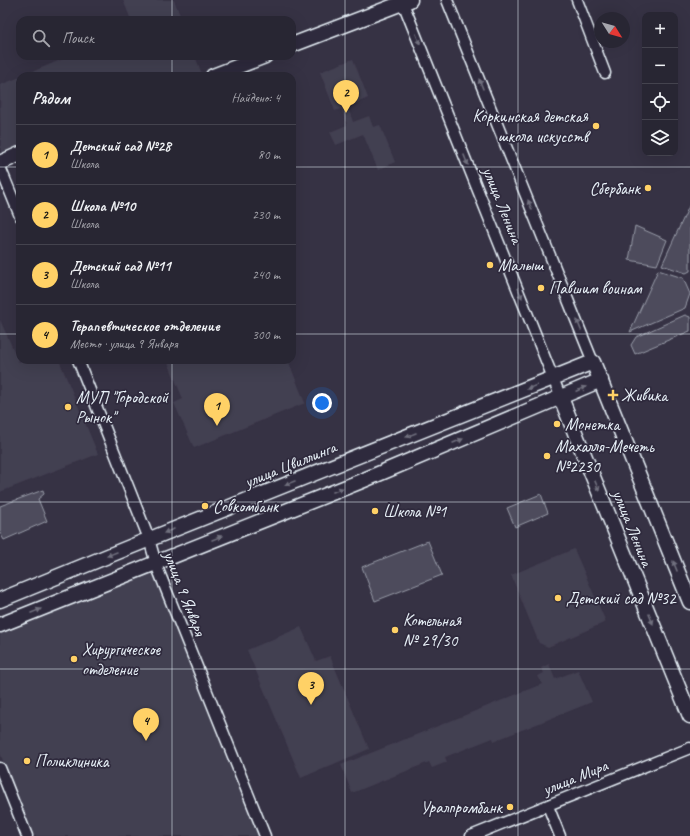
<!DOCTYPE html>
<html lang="ru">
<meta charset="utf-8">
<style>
body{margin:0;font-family:Caveat,sans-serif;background:#34323f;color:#f1f3f6}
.controls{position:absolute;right:12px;top:12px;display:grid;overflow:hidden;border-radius:8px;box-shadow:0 4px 16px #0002}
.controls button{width:36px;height:36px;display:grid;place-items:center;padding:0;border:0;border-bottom:1px solid #44434e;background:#282633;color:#f1f3f6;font:20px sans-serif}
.compass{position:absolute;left:594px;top:12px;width:36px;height:36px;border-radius:50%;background:#282633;box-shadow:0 4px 16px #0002;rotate:127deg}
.you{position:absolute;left:322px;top:403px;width:14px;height:14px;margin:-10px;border:3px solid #fff;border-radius:50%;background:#1a73e8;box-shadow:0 0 0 6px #1a73e833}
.badge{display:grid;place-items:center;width:26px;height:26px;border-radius:50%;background:#ffd166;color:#111;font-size:13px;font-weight:700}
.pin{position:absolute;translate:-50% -33px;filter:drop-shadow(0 1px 2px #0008)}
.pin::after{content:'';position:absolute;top:21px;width:14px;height:12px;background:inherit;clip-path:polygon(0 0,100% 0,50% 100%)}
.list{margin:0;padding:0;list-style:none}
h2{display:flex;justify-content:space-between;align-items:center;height:52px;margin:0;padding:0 16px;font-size:17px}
h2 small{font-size:13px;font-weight:400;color:#a5a5ac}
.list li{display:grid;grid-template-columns:26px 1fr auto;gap:12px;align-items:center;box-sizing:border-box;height:60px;padding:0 16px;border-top:1px solid #44434e}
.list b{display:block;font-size:15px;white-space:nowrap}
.list p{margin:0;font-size:13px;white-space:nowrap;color:#a5a5ac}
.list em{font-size:13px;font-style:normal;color:#a5a5ac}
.icon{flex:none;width:22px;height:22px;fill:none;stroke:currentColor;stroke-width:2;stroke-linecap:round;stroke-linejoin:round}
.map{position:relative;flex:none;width:690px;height:836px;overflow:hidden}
.search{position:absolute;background:#282633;box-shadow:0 4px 16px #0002;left:16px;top:16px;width:280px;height:44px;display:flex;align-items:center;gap:10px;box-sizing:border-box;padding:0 14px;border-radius:12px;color:#a5a5ac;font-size:15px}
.panel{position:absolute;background:#282633;box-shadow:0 4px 16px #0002;left:16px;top:72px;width:280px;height:292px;border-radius:12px}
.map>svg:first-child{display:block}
.built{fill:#433f51}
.green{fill:#4d4b5c;stroke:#9a9eaa}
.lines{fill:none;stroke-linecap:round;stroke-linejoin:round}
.street-casing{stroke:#e8f1f8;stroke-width:13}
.secondary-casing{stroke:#e8f1f8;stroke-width:17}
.street{stroke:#2f2a3d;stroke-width:10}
.secondary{stroke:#2f2a3d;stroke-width:14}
.oneway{fill:#70707e}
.grid{fill:none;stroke:#e8f1f8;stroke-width:1;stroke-opacity:0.55}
.poi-dot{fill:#ffd166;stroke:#2f2a3d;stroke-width:1.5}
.labels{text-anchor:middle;stroke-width:3.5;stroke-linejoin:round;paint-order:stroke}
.poi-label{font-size:17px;fill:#e8f1f8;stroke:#2f2a3d;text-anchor:start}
.street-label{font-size:17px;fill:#e8f1f8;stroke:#2f2a3d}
</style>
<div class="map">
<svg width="690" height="836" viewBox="0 0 690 836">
<rect width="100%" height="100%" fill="#363244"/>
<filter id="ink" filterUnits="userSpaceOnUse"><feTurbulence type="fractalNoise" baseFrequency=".025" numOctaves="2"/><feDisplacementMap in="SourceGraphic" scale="8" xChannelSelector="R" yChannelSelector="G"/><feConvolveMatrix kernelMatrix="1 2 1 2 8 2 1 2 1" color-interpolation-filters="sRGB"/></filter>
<g filter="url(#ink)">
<g class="built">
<polygon points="123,0 174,0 182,20 131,20"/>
<polygon points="70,56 195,56 202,74 196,76 22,76"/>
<polygon points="353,59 368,98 348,107 353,122 369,116 373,127 380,125 395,162 378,170 363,134 336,145 330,132 347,125 341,109 335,111 320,72"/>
<polygon points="20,77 20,147 1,155 0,85"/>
<polygon points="0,320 19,362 24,360 59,360 98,454 0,492"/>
<polygon points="167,360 288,360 305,403 194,448 174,403 183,399"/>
<polygon points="574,549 606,622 548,647 539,643 511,575"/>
<polygon points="151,568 259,836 32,836 0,753 0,629"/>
<polygon points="301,627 316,661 330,656 369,749 301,778 247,650"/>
<polygon points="549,664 555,679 578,670 592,702 494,741 493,738 445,757 447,762 432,768 429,762 352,793 341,765 542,684 538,676 544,673 541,668"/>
</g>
<g class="green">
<polygon points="690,204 690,271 686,273 662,265"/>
<polygon points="635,226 667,240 657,265 629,260"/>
<polygon points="658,270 683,278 690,294 685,308 630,332"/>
<polygon points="685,315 690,317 690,331 635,354 631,345 636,337"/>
<polygon points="43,490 44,494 38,499 47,521 4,540 0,533 0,506"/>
<polygon points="541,494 548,513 515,527 507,508"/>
<polygon points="428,541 442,575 375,601 362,567"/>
</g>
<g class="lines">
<g class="street-casing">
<g id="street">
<polyline points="447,0 593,362"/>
<polyline points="577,0 605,73"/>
<polyline points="403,3 561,398"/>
<polyline points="0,167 20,216"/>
<polyline points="78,360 149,539 157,567 265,836"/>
<polyline points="0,768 27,836"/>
<polyline points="548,806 560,836"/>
<polyline points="471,836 690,748"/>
</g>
</g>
<g class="secondary-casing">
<g id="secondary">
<polyline points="292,45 410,0"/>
<polyline points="213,76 265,56"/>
<polyline points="0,163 20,154"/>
<polyline points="561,398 690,716"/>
<polyline points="0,600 130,547 593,362 690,602"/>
<polyline points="0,625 364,480 601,380"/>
</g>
</g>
<use href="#street" class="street"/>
<use href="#secondary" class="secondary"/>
</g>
<defs><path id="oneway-solid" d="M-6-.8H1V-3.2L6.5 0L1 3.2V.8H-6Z"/></defs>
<g class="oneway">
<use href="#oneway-solid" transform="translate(418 39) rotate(68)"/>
<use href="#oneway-solid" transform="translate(481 84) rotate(-112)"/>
<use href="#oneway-solid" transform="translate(466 160) rotate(68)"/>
<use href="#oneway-solid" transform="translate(530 205) rotate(-112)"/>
<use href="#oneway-solid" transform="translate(520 293) rotate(68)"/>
<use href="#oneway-solid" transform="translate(579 325) rotate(-112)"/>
<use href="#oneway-solid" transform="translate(532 387) rotate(158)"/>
<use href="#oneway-solid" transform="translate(581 389) rotate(-24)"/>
<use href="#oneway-solid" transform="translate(411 435) rotate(158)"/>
<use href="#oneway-solid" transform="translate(458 441) rotate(-23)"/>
<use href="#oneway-solid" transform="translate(290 483) rotate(158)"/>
<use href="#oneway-solid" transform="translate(597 486) rotate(68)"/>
<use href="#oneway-solid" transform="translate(338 490) rotate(-21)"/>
<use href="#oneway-solid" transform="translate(169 531) rotate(158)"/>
<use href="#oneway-solid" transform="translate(217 538) rotate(-22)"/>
<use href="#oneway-solid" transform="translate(112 554) rotate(158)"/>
<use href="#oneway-solid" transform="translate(675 566) rotate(-112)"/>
<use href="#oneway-solid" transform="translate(36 611) rotate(-22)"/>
<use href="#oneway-solid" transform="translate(651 619) rotate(68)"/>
</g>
</g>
<path class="grid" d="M172,0V20M345,0V836M518,0V836M172,56V76M0,167H20M292,167H690M0,334H20M292,334H690M172,360V836M0,502H690M0,669H690"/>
<g class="poi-dot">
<circle cx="596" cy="126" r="4"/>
<circle cx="648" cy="188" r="4"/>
<circle cx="490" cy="265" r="4"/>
<circle cx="541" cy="288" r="4"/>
<path d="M611 389h4v4h4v4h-4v4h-4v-4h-4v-4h4z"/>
<circle cx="68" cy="407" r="4"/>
<circle cx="557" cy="424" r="4"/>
<circle cx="547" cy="456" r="4"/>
<circle cx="205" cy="506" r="4"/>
<circle cx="375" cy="511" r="4"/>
<circle cx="558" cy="598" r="4"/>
<circle cx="395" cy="630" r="4"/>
<circle cx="74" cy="659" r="4"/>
<circle cx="27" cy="761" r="4"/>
<circle cx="510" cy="807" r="4"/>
</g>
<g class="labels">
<g class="poi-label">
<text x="588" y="122" text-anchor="end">Коркинская детская<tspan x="588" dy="20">школа искусств</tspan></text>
<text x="640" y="194" text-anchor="end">Сбербанк</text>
<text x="498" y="271">Малыш</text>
<text x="549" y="294">Павшим воинам</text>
<text x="621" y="401">Живика</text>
<text x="76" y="403">МУП "Городской<tspan x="76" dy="20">Рынок"</tspan></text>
<text x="565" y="430">Монетка</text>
<text x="555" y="452">Махалля-Мечеть<tspan x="555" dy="20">№2230</tspan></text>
<text x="213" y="512">Совкомбанк</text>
<text x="383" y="517">Школа №1</text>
<text x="566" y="604">Детский сад №32</text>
<text x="403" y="626">Котельная<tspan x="403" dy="20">№ 29/30</tspan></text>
<text x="82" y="655">Хирургическое<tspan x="82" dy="20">отделение</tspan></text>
<text x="35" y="767">Поликлиника</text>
<text x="502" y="813" text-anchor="end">Уралпромбанк</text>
</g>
<g class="street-label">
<text transform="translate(503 205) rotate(68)" y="6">улица Ленина</text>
<text transform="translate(290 464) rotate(-22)" y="6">улица Цвиллинга</text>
<text transform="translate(633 528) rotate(68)" y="6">улица Ленина</text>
<text transform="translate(185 593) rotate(69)" y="6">улица 9 Января</text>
<text transform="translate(575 777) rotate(-22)" y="6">улица Мира</text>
</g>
</g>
</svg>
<div class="controls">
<button>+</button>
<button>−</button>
<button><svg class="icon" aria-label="locate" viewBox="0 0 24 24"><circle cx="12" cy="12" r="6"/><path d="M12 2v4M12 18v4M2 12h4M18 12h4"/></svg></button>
<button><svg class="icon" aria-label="layers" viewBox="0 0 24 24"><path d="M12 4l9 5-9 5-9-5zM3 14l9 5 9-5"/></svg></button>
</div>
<svg class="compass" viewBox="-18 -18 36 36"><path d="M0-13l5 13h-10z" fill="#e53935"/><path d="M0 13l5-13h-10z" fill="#a5a5ac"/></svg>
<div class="you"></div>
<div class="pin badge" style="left:217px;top:426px">1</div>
<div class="pin badge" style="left:346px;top:113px">2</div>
<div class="pin badge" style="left:311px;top:705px">3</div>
<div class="pin badge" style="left:146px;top:741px">4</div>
<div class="search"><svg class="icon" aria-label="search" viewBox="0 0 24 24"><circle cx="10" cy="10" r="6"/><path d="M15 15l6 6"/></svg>Поиск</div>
<section class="panel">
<h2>Рядом<small>Найдено: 4</small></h2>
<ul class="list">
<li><span class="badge">1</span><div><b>Детский сад №28</b><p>Школа</p></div><em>80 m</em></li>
<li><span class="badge">2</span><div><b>Школа №10</b><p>Школа</p></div><em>230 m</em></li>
<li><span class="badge">3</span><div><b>Детский сад №11</b><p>Школа</p></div><em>240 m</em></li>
<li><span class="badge">4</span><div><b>Терапевтическое отделение</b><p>Место · улица 9 Января</p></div><em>300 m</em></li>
</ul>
</section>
</div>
